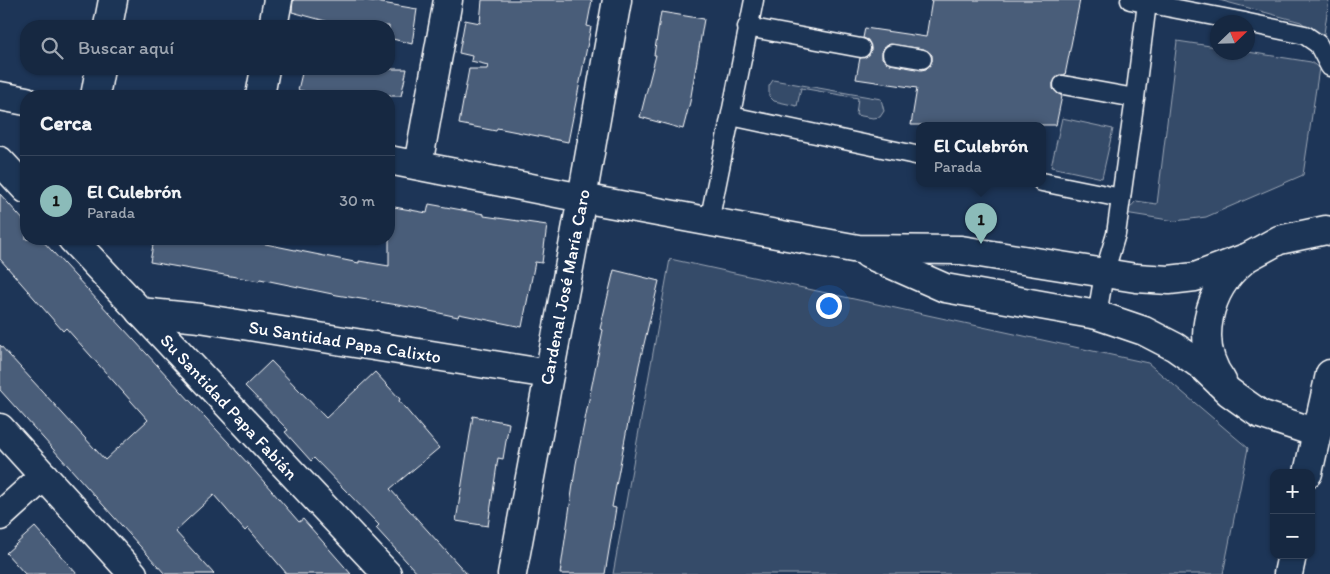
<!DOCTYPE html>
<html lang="es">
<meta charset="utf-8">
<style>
body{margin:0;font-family:Itim,sans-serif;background:#23344c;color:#f1f3f6}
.controls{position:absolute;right:15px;bottom:15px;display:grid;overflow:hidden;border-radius:10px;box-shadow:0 1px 4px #0004}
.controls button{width:45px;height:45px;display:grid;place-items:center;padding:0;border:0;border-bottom:1px solid #35445a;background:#162841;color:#f1f3f6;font:25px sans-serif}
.compass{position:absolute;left:1210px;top:15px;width:45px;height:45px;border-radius:50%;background:#162841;box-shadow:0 1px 4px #0004;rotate:67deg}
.you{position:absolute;left:828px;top:305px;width:18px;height:18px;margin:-12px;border:4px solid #fff;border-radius:50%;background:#1a73e8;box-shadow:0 0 0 8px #1a73e833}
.badge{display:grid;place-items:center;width:32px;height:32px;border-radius:50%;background:#8bbbb9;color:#111;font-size:16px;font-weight:700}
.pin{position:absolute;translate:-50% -41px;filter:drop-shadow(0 1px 2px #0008)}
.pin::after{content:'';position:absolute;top:26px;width:18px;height:15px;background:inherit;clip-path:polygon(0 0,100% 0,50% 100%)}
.popup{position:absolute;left:916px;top:122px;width:130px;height:65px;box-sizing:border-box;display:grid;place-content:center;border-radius:10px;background:#162841;filter:drop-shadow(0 1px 4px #0005);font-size:16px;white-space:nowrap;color:#9ea6b1}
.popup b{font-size:19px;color:#f1f3f6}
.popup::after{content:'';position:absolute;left:50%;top:100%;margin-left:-10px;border:10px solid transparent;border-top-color:#162841}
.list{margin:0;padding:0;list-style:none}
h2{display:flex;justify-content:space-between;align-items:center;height:65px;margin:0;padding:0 20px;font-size:21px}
h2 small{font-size:16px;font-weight:400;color:#9ea6b1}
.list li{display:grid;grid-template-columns:32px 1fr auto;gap:15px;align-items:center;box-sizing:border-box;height:90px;padding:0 20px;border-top:1px solid #35445a}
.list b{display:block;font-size:19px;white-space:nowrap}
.list p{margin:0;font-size:16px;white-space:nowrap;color:#9ea6b1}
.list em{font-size:16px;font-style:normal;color:#9ea6b1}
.icon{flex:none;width:28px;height:28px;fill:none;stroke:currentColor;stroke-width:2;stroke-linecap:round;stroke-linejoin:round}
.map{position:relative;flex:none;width:1330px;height:574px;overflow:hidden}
.search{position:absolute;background:#162841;box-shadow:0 1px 4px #0004;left:20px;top:20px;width:375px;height:55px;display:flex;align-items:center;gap:12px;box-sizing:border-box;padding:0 18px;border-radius:20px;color:#9ea6b1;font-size:19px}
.panel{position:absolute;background:#162841;box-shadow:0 1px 4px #0004;left:20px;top:90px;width:375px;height:155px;border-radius:20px}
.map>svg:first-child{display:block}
.green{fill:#364b69;stroke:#9aa5b4}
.building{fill:#4a5d79;stroke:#fff;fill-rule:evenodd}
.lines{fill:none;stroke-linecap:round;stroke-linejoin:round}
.lane-casing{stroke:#fff;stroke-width:21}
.street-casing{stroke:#fff;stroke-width:31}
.secondary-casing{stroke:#fff;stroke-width:31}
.highway-casing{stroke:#fff;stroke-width:31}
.lane{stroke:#1d3557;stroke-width:18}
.street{stroke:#1d3557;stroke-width:28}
.secondary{stroke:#1d3557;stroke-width:28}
.highway{stroke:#1d3557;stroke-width:28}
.labels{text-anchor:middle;stroke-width:4;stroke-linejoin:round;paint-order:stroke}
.street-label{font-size:18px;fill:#fff;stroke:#1d3557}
</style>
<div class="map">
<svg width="1330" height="574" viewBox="0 0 1330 574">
<rect width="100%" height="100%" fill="#1d3557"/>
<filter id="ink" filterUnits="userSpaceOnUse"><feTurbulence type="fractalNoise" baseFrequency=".02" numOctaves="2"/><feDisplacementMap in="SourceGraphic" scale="10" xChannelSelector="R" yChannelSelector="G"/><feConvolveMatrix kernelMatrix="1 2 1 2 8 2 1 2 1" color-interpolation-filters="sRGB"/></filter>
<g filter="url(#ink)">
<g class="green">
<polygon points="1219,0 1329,0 1323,40 1301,22"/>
<polygon points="1177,41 1217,47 1218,52 1248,52 1311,62 1319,68 1303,175 1206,217 1175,221 1125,213 1136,201 1157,204"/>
<polygon points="773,80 881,99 884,111 880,117 873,118 856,115 858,98 801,88 797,106 774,101 769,96 769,86"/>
<polygon points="1062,118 1113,129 1102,178 1051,167"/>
<polygon points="670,259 1148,363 1248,448 1223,574 613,574"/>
</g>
<g class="building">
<polygon points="293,0 364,0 417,9 412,44 389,38 389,26 344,26 292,12"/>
<polygon points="482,0 592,0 587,26 591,27 568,142 497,128 496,131 459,124 469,69 487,69 488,65 471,61 472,56 459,53 465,20 480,23"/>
<path d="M932,0H1080L1065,75H1059L1053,83V89L1057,93L1062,96L1056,125H911L917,88L856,79L860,58L869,55L871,49L868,40L863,38L865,28L926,37ZM889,44L924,49L932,55V61L926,69L921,70L890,64L882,58V53L884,47Z"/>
<polygon points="661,12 704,19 690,102 683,129 640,117 656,55 654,55"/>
<polygon points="303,69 407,69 401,96 326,96 298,90"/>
<polygon points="0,194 26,223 26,239 41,239 251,467 299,522 303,519 351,574 287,574 248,528 245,531 214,495 175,531 214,574 165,574 0,390 0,345 105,460 148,420 66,328 63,331 0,259"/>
<polygon points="429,204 484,214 484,216 547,225 542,263 535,262 522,327 459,314 458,317 416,308 337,295 260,279 259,281 150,262 154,239 241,239 359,263 359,261 389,266 389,206 427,213"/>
<polygon points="614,270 659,281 639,365 612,507 616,508 605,574 560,574 576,464 603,330 600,329"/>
<polygon points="271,361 326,418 375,372 400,399 399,401 439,448 390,489 467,574 418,574 376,528 379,525 314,458 311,461 285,432 288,430 245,386"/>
<polygon points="473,416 509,423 503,459 498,458 488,526 456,521"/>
<polygon points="35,527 77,574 25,574 6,553"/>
</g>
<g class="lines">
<g class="lane-casing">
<g id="lane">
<polyline points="1130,0 1245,22"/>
<polyline points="1248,23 1305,35 1318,44 1330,67"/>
<polyline points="747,27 861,48"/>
<polyline points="892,54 922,59"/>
<polyline points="1063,85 1135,98"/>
<polyline points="731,116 920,156"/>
<polyline points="1042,182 1121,198"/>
<polyline points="709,222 754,0"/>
<polyline points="1097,315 1104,274 1116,234 1135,98 1147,3"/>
</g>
</g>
<g class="street-casing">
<g id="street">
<polyline points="108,26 113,0"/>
<polyline points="273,26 278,0"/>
<polyline points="95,96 100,69"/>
<polyline points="260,96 265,69"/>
<polyline points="0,161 26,189"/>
<polyline points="418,165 448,0"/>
<polyline points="72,239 387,574"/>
<polyline points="140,312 200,318 549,374"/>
<polyline points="0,428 133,574"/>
<polyline points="0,516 44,476"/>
<polyline points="512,574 582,198"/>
</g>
</g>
<g class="secondary-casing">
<g id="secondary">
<polyline points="0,96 26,101"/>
<polyline points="389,160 582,198 858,249 961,250 1136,278 1169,280 1195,277 1248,257 1279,240 1326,230 1330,231"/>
<polyline points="582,198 617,0"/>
<polyline points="868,254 945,288 1097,315 1144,331 1175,347 1202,366 1229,392 1260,414 1317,433"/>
<path d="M1222,381C1194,343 1208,289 1243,261"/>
</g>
</g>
<g class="highway-casing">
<g id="highway">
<polyline points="1308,473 1330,374"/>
<polyline points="1288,574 1292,555"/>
</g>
</g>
<use href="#lane" class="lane"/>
<use href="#street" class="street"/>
<use href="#secondary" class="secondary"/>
<use href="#highway" class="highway"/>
</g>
</g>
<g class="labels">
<g class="street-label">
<text transform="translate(565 287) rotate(-79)" y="6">Cardenal José María Caro</text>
<text transform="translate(345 342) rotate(9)" y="6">Su Santidad Papa Calixto</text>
<text transform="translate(229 407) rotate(47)" y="6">Su Santidad Papa Fabián</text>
</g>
</g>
</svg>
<div class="controls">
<button>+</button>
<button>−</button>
</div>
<svg class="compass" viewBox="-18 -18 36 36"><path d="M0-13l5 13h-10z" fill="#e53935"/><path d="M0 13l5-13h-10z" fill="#9ea6b1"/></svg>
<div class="you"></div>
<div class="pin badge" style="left:981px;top:244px">1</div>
<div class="popup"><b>El Culebrón</b>Parada</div>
<div class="search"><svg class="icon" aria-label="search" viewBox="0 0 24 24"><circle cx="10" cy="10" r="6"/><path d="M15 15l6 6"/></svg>Buscar aquí</div>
<section class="panel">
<h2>Cerca<small></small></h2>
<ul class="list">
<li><span class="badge">1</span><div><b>El Culebrón</b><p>Parada</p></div><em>30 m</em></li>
</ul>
</section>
</div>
